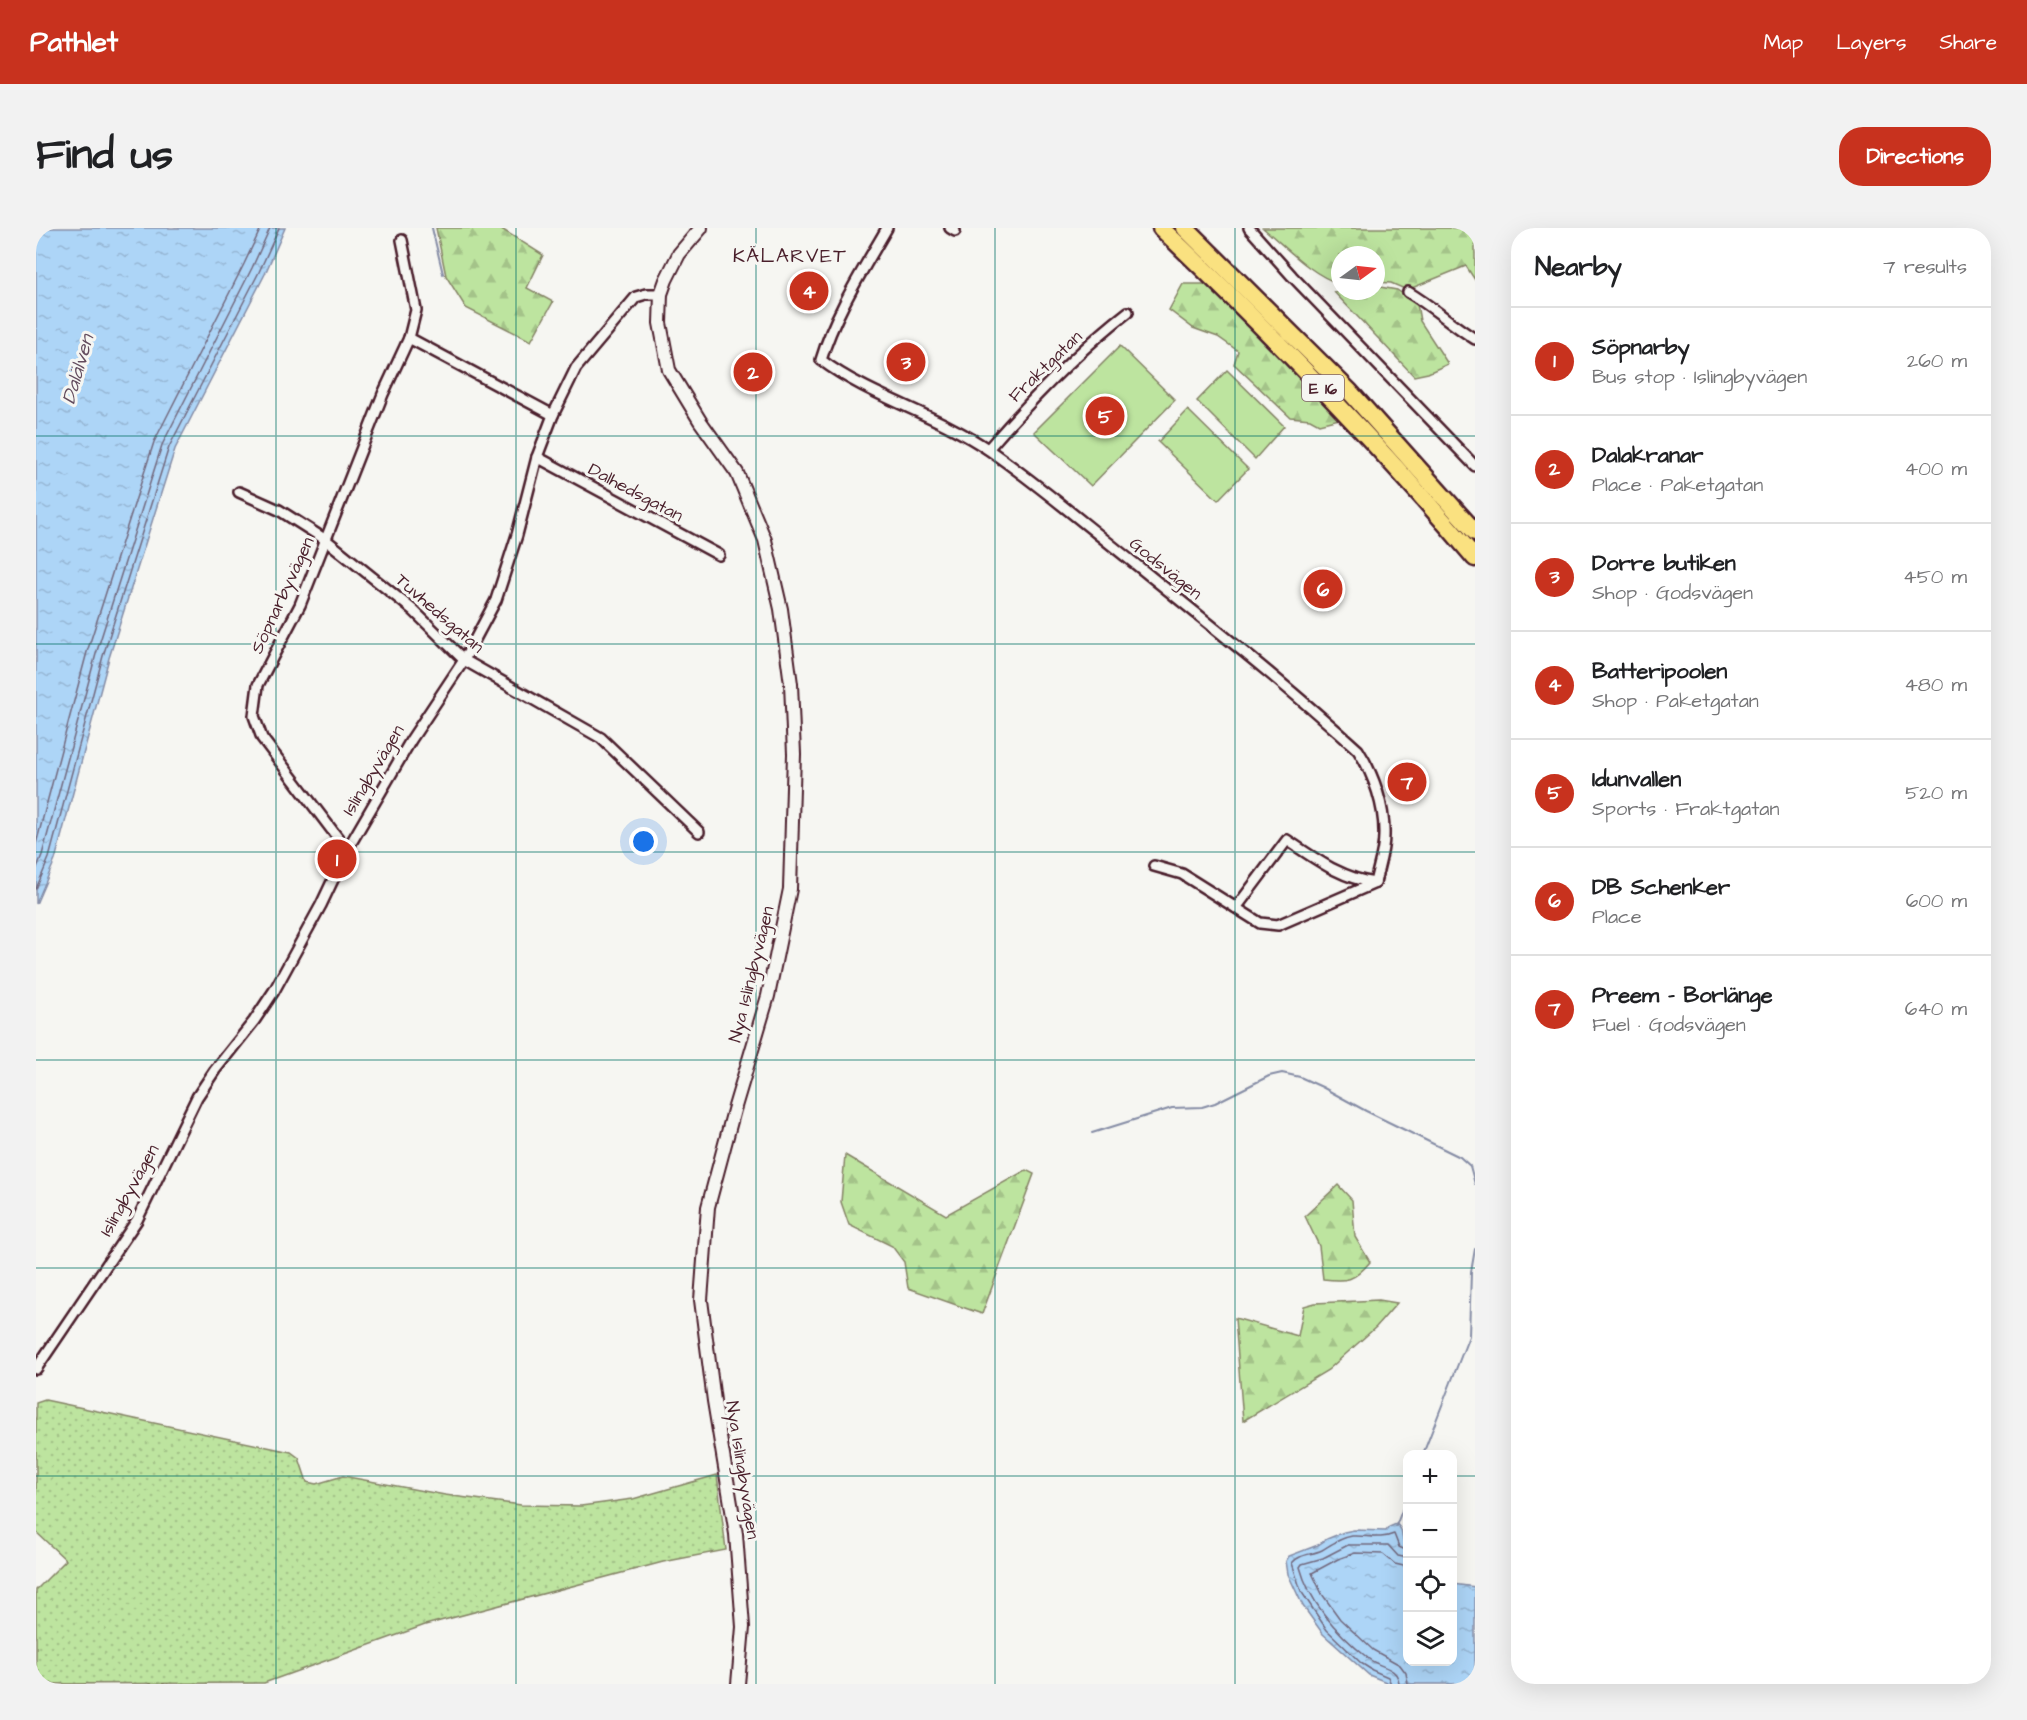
<!DOCTYPE html>
<meta charset="utf-8">
<style>
body{margin:0;font-family:"Architects Daughter",sans-serif;background:#f2f2f2;color:#202124}
.controls{position:absolute;right:18px;bottom:18px;display:grid;overflow:hidden;border-radius:12px;box-shadow:0 6px 24px #0002}
.controls button{width:54px;height:54px;display:grid;place-items:center;padding:0;border:0;border-bottom:2px solid #e0e0e0;background:#fff;color:#202124;font:30px sans-serif}
.compass{position:absolute;left:1295px;top:18px;width:54px;height:54px;border-radius:50%;background:#fff;box-shadow:0 6px 24px #0002;rotate:75deg}
.you{position:absolute;left:608px;top:614px;width:21px;height:21px;margin:-15px;border:4px solid #fff;border-radius:50%;background:#1a73e8;box-shadow:0 0 0 9px #1a73e833}
.badge{display:grid;place-items:center;width:39px;height:39px;border-radius:50%;background:#c8321e;color:#fff;font-size:20px;font-weight:700}
.pin{position:absolute;translate:-50% -50%;border:3px solid #fff;box-shadow:0 2px 6px #0006}
.list{margin:0;padding:0;list-style:none}
h2{display:flex;justify-content:space-between;align-items:center;height:78px;margin:0;padding:0 24px;font-size:26px}
h2 small{font-size:20px;font-weight:400;color:#757577}
.list li{display:grid;grid-template-columns:39px 1fr auto;gap:18px;align-items:center;box-sizing:border-box;height:108px;padding:0 24px;border-top:2px solid #e0e0e0}
.list b{display:block;font-size:22px;white-space:nowrap}
.list p{margin:0;font-size:20px;white-space:nowrap;color:#757577}
.list em{font-size:20px;font-style:normal;color:#757577}
.icon{flex:none;width:33px;height:33px;fill:none;stroke:currentColor;stroke-width:2;stroke-linecap:round;stroke-linejoin:round}
.map{position:relative;flex:none;width:1439px;height:1456px;overflow:hidden;border-radius:24px}
header{display:flex;align-items:center;gap:36px;box-sizing:border-box;height:84px;padding:0 30px;background:#c8321e;color:#fff}
header strong{font-size:28px}
nav{display:flex;gap:33px;margin-inline-start:auto;font-size:21px}
.intro{display:flex;align-items:center;justify-content:space-between;box-sizing:border-box;height:144px;padding:0 36px}
h1{margin:0;font-size:42px}
.button{padding:15px 27px;border-radius:24px;background:#c8321e;color:#fff;font-size:21px;font-weight:700}
main{display:flex;gap:36px;padding:0 36px}
aside{flex:1;background:#fff;border-radius:24px;box-shadow:0 6px 24px #0002}
.map>svg:first-child{display:block}
.grass{fill:url(#grass-dots);stroke:#848265;stroke-width:1.5}
.forest{fill:url(#forest-firs);stroke:#848265;stroke-width:1.5}
.park{fill:#bde49f;stroke:#848265;stroke-width:1.5}
.water{fill:url(#water-ripples);stroke:#858ca5;stroke-width:1.5}
.lines{fill:none;stroke-linecap:round;stroke-linejoin:round}
.shore{stroke:#72687d;stroke-width:1.5}
.stream{stroke:#858ca5;stroke-width:2}
.street-casing{stroke:#4a1f2b;stroke-width:14}
.secondary-casing{stroke:#4a1f2b;stroke-width:16}
.highway-casing{stroke:#4a1f2b;stroke-width:21}
.street{stroke:#f6f6f2;stroke-width:9}
.secondary{stroke:#f6f6f2;stroke-width:12}
.highway{stroke:#fae180;stroke-width:16}
.grid{fill:none;stroke:#0f766e;stroke-width:1.5;stroke-opacity:0.55}
.labels{text-anchor:middle;stroke-width:6;stroke-linejoin:round;paint-order:stroke}
.shield{fill:#f6f6f2;stroke:#7e6067;stroke-width:1.5}
.shield-label{font-size:16px;font-weight:bold;fill:#4a1f2b}
.street-label{font-size:18px;fill:#4a1f2b;stroke:#f6f6f2}
.neighbourhood-label{font-size:20px;letter-spacing:1.5px;fill:#4a1f2b;stroke:#f6f6f2}
.water-label{font-size:20px;font-style:italic;fill:#634c5e;stroke:#f6f6f2}
</style>
<header>
<strong>Pathlet</strong>
<nav><a>Map</a><a>Layers</a><a>Share</a></nav>
</header>
<div class="intro"><h1>Find us</h1><a class="button">Directions</a></div>
<main>
<div class="map">
<svg width="1439" height="1456" viewBox="0 0 1439 1456">
<defs>
<pattern id="grass-dots" width="8" height="8" patternUnits="userSpaceOnUse" patternTransform="scale(1.5)"><rect width="8" height="8" fill="#bde49f"/><path d="M2 2h.1M6 6h.1" fill="none" stroke="#a4c389" stroke-width="1.8" stroke-linecap="round"/></pattern>
<pattern id="forest-firs" width="22" height="20" patternUnits="userSpaceOnUse" patternTransform="scale(1.5)"><rect width="22" height="20" fill="#bde49f"/><path d="M5 1l3.5 6h-7zM16 11l3.5 6h-7z" fill="#a4c389"/></pattern>
<pattern id="water-ripples" width="26" height="14" patternUnits="userSpaceOnUse" patternTransform="scale(1.5)"><rect width="26" height="14" fill="#add5f7"/><path d="M2 4q2-2 4 0t4 0M15 11q2-2 4 0t4 0" fill="none" stroke="#96b6d4"/></pattern>
</defs>
<rect width="100%" height="100%" fill="#f6f6f2"/>
<filter id="ink" filterUnits="userSpaceOnUse"><feTurbulence type="fractalNoise" baseFrequency=".0167" numOctaves="2"/><feDisplacementMap in="SourceGraphic" scale="12" xChannelSelector="R" yChannelSelector="G"/><feConvolveMatrix kernelMatrix="1 2 1 2 8 2 1 2 1" color-interpolation-filters="sRGB"/></filter>
<g filter="url(#ink)">
<polygon class="grass" points="9,1172 255,1224 263,1230 271,1254 280,1256 307,1248 409,1267 485,1277 545,1278 597,1271 681,1247 690,1322 627,1334 389,1397 228,1455 0,1456 0,1362 30,1332 0,1304 0,1175"/>
<g class="forest">
<polygon points="400,0 464,0 507,27 491,60 517,74 495,113 430,80 410,48"/>
<path d="M1227,0H1439V52L1430,38L1371,62L1355,55L1340,54V27H1304V56C1274,46 1251,20 1227,0Z"/>
<polygon points="1147,56 1170,56 1281,164 1303,191 1283,196 1274,191 1254,189 1198,136 1202,123 1182,109 1157,100 1133,82"/>
<polygon points="1344,59 1361,62 1381,76 1384,93 1412,136 1392,145 1378,148 1298,64 1340,63 1340,60"/>
<polygon points="809,927 910,987 990,942 998,946 946,1086 872,1060 868,1034 856,1018 813,997 805,974"/>
<path d="M1302,957L1316,972L1319,1009L1334,1034C1318,1053 1311,1054 1287,1051L1283,1018L1269,988Z"/>
<polygon points="1343,1072 1361,1075 1340,1099 1292,1142 1207,1193 1199,1090 1262,1108 1268,1078 1279,1075"/>
</g>
<g class="park">
<polygon points="1084,118 1139,172 1055,258 998,204"/>
<polygon points="1191,142 1248,198 1219,231 1161,173"/>
<polygon points="1152,182 1212,241 1182,272 1122,214"/>
</g>
<g class="water">
<polygon points="0,0 249,0 229,46 139,221 73,430 19,632 0,676"/>
<path d="M1360,1296C1369,1301 1363,1311 1371,1319L1372,1434H1416L1417,1356L1439,1359V1456H1355L1333,1447L1287,1406L1267,1378L1252,1346L1250,1333L1253,1328L1282,1317L1291,1311L1308,1304L1318,1302L1350,1303L1353,1299Z"/>
</g>
<g class="lines">
<g class="shore">
<polyline points="0,616 51,424 118,214 208,36 225,0"/>
<polyline points="0,642 6,627 60,426 126,217 216,40 234,0"/>
<polyline points="0,661 13,630 67,428 133,219 223,44 243,0"/>
<polyline points="1372,1339 1359,1336 1347,1326 1319,1325 1302,1331 1276,1345 1286,1366 1304,1391 1337,1422 1364,1437 1370,1445 1372,1456"/>
<path d="M1355,1456L1352,1449L1336,1442L1325,1435L1291,1402L1265,1363L1256,1335C1263,1326 1276,1327 1286,1322C1296,1316 1304,1310 1316,1308C1331,1307 1344,1312 1358,1306L1363,1319L1372,1323"/>
<path d="M1363,1456C1362,1438 1344,1440 1333,1431C1304,1408 1274,1376 1264,1339L1266,1336L1287,1330L1312,1317H1352L1362,1328L1372,1330"/>
</g>
<g class="stream">
<polyline points="396,0 407,46"/>
<polyline points="1056,905 1136,880 1166,879 1179,875 1233,848 1246,845 1264,849 1286,859 1330,883 1424,929 1434,938 1439,956"/>
<polyline points="1387,1226 1433,1108 1435,1044 1439,1021"/>
<polyline points="1360,1298 1372,1267"/>
</g>
<g class="street-casing">
<g id="street">
<path d="M851,0C827,42 799,85 785,132C834,169 901,186 953,222C1005,258 1053,300 1103,339C1177,399 1252,458 1322,522C1338,547 1349,579 1348,608C1348,624 1342,640 1339,655"/>
<polyline points="914,0 919,3"/>
<polyline points="1213,0 1256,48 1439,238"/>
<polyline points="366,12 380,82 373,110"/>
<path d="M1372,64C1396,78 1416,97 1439,111"/>
<path d="M952,221C993,174 1044,121 1092,84"/>
<polyline points="501,229 683,327"/>
<polyline points="203,264 243,282 290,312 377,382 428,432 565,510 663,604"/>
<polyline points="311,622 226,510 218,488 222,457 264,377 347,166 373,110 517,187"/>
<polyline points="1118,638 1146,646 1224,695 1242,697 1339,655"/>
<path d="M1200,680L1251,612C1280,631 1304,650 1339,655"/>
<polyline points="0,1141 101,992 161,869 179,842 218,793 238,763 285,677 311,622 375,512 428,432 460,372 481,307 501,229 517,187 540,140 600,69 610,66 625,66"/>
</g>
</g>
<g class="secondary-casing">
<polyline id="secondary" points="665,0 643,26 630,52 625,66 624,95 633,142 664,193 701,245 729,312 745,381 755,456 758,526 754,661 732,768 698,882 672,979 665,1072 678,1173 700,1306 707,1399 702,1456"/>
</g>
<g class="highway-casing">
<g id="highway">
<path d="M1125,0C1235,105 1341,214 1439,330"/>
<polyline points="1149,0 1314,164 1439,304"/>
</g>
</g>
<use href="#street" class="street"/>
<use href="#secondary" class="secondary"/>
<use href="#highway" class="highway"/>
</g>
</g>
<path class="grid" d="M240,0V1456M480,0V1456M720,0V1456M959,0V1456M1199,0V1456M0,208H1439M0,416H1439M0,624H1439M0,832H1439M0,1040H1439M0,1248H1372M1416,1248H1439"/>
<g class="labels">
<rect class="shield" x="1266" y="147" width="42" height="26" rx="4.5"/>
<g class="shield-label">
<text x="1287" y="166">E 16</text>
</g>
<g class="street-label">
<text transform="translate(1009 138) rotate(-44)" y="6">Fraktgatan</text>
<text transform="translate(600 264) rotate(28)" y="6">Dalhedsgatan</text>
<text transform="translate(1130 340) rotate(39)" y="6">Godsvägen</text>
<text transform="translate(246 367) rotate(-65)" y="6">Söpnarbyvägen</text>
<text transform="translate(404 385) rotate(41)" y="6">Tuvhedsgatan</text>
<text transform="translate(337 542) rotate(-59)" y="6">Islingbyvägen</text>
<text transform="translate(715 746) rotate(-76)" y="6">Nya Islingbyvägen</text>
<text transform="translate(93 962) rotate(-61)" y="6">Islingbyvägen</text>
<text transform="translate(707 1242) rotate(81)" y="6">Nya Islingbyvägen</text>
</g>
<g class="neighbourhood-label">
<text x="754" y="34">KÄLARVET</text>
</g>
<g class="water-label">
<text transform="translate(41 141) rotate(-74)" y="7">Dalälven</text>
</g>
</g>
</svg>
<div class="controls">
<button>+</button>
<button>−</button>
<button><svg class="icon" aria-label="locate" viewBox="0 0 24 24"><circle cx="12" cy="12" r="6"/><path d="M12 2v4M12 18v4M2 12h4M18 12h4"/></svg></button>
<button><svg class="icon" aria-label="layers" viewBox="0 0 24 24"><path d="M12 4l9 5-9 5-9-5zM3 14l9 5 9-5"/></svg></button>
</div>
<svg class="compass" viewBox="-18 -18 36 36"><path d="M0-13l5 13h-10z" fill="#e53935"/><path d="M0 13l5-13h-10z" fill="#757577"/></svg>
<div class="you"></div>
<div class="pin badge" style="left:301px;top:631px">1</div>
<div class="pin badge" style="left:717px;top:144px">2</div>
<div class="pin badge" style="left:870px;top:134px">3</div>
<div class="pin badge" style="left:773px;top:63px">4</div>
<div class="pin badge" style="left:1069px;top:188px">5</div>
<div class="pin badge" style="left:1287px;top:361px">6</div>
<div class="pin badge" style="left:1371px;top:554px">7</div>
</div>
<aside>
<h2>Nearby<small>7 results</small></h2>
<ul class="list">
<li><span class="badge">1</span><div><b>Söpnarby</b><p>Bus stop · Islingbyvägen</p></div><em>260 m</em></li>
<li><span class="badge">2</span><div><b>Dalakranar</b><p>Place · Paketgatan</p></div><em>400 m</em></li>
<li><span class="badge">3</span><div><b>Dorre butiken</b><p>Shop · Godsvägen</p></div><em>450 m</em></li>
<li><span class="badge">4</span><div><b>Batteripoolen</b><p>Shop · Paketgatan</p></div><em>480 m</em></li>
<li><span class="badge">5</span><div><b>Idunvallen</b><p>Sports · Fraktgatan</p></div><em>520 m</em></li>
<li><span class="badge">6</span><div><b>DB Schenker</b><p>Place</p></div><em>600 m</em></li>
<li><span class="badge">7</span><div><b>Preem - Borlänge</b><p>Fuel · Godsvägen</p></div><em>640 m</em></li>
</ul>
</aside>
</main>
